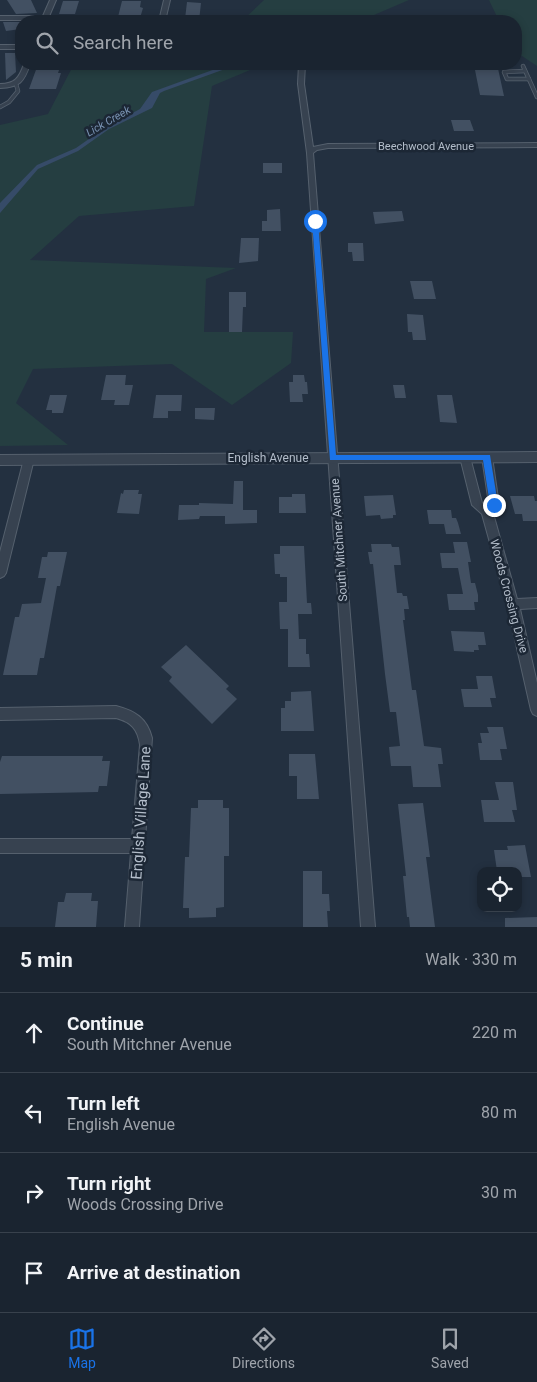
<!DOCTYPE html>
<meta charset="utf-8">
<style>
body{margin:0;font-family:Roboto,sans-serif;background:#27303c;color:#f1f3f6}
.controls{position:absolute;right:15px;bottom:15px;display:grid;overflow:hidden;border-radius:10px;box-shadow:0 2px 8px #0003}
.controls button{width:45px;height:45px;display:grid;place-items:center;padding:0;border:0;border-bottom:1px solid #38414c;background:#1a2430;color:#f1f3f6;font:25px sans-serif}
.stop{position:absolute;width:15px;height:15px;margin:-11px;border:4px solid #1a73e8;border-radius:50%;background:#fff}
.stop.end{background:#1a73e8;border-color:#fff;box-shadow:0 1px 5px #0008}
.list{margin:0;padding:0;list-style:none}
h2{display:flex;justify-content:space-between;align-items:center;height:65px;margin:0;padding:0 20px;font-size:21px}
h2 small{font-size:16px;font-weight:400;color:#9fa4ab}
.list li{display:grid;grid-template-columns:32px 1fr auto;gap:15px;align-items:center;box-sizing:border-box;height:80px;padding:0 20px;border-top:1px solid #38414c}
.list b{display:block;font-size:19px;white-space:nowrap}
.list p{margin:0;font-size:16px;white-space:nowrap;color:#9fa4ab}
.list em{font-size:16px;font-style:normal;color:#9fa4ab}
.icon{flex:none;width:28px;height:28px;fill:none;stroke:currentColor;stroke-width:2;stroke-linecap:round;stroke-linejoin:round}
.map{position:relative;flex:none;width:537px;height:927px;overflow:hidden}
.search{position:absolute;background:#1a2430;box-shadow:0 2px 8px #0003;left:15px;right:15px;top:15px;height:55px;display:flex;align-items:center;gap:12px;box-sizing:border-box;padding:0 18px;border-radius:20px;color:#9fa4ab;font-size:19px}
.sheet{height:385px;background:#1a2430}
nav{display:flex;justify-content:space-around;align-items:center;box-sizing:border-box;height:70px;border-top:1px solid #38414c;background:#1a2430;font-size:14px;color:#9fa4ab}
nav a{display:grid;justify-items:center;gap:2px}
nav .on{color:#1a73e8}
.map>svg:first-child{display:block}
.green{fill:#253e41}
.water{fill:#364b68}
.building{fill:#425062}
.lines{fill:none;stroke-linecap:round;stroke-linejoin:round}
.service-casing{stroke:#55606d;stroke-width:4.5}
.minor-casing{stroke:#55606d;stroke-width:2}
.tertiary-casing{stroke:#55606d;stroke-width:2}
.service{stroke:#374250;stroke-width:3}
.minor{fill:#374250;fill-rule:evenodd}
.tertiary{fill:#374250;fill-rule:evenodd}
.route{fill:#1a73e8}
.labels{text-anchor:middle;stroke-width:5;stroke-linejoin:round;paint-order:stroke}
.far-water-label{font-size:11px;font-style:italic;fill:#7a93b3;stroke:#1c2735}
.far-street-label{font-size:11px;fill:#b3bdca;stroke:#1c2735}
.street-label{font-size:12px;fill:#b3bdca;stroke:#1c2735}
.near-street-label{font-size:15px;fill:#b3bdca;stroke:#1c2735}
</style>
<div class="map">
<svg width="537" height="927" viewBox="0 0 537 927">
<rect width="100%" height="100%" fill="#233040"/>
<g class="green">
<polygon points="264,0 409,0 360,21 242,21"/>
<polygon points="489,0 537,0 537,66 516,52 516,21 499,21"/>
<polygon points="74,64 264,64 212,86 194,206 79,216 30,260 236,268 206,279 204,332 293,332 291,363 232,405 172,364 33,369 16,403 68,445 0,446 0,125 48,114"/>
</g>
<polygon class="water" points="229,64 239,64 164,91 160,93 152,108 109,129 78,151 38,169 0,213 0,203 37,165 76,148 106,127 140,109 152,92"/>
<g class="building">
<polygon points="7,0 31,0 37,13 16,14"/>
<polygon points="63,1 79,1 75,14 59,14"/>
<polygon points="122,1 141,1 140,7 143,8 140,18 118,17"/>
<polygon points="187,2 201,3 199,21 188,21 188,19 185,19"/>
<polygon points="3,22 21,22 21,29 6,31"/>
<polygon points="5,53 15,53 16,72 6,80"/>
<polygon points="477,64 497,64 504,96 480,95 475,70 479,70"/>
<polygon points="37,67 60,67 58,73 61,73 56,89 29,89"/>
<polygon points="451,120 470,120 474,131 454,131"/>
<rect x="263" y="163" width="19" height="10"/>
<polygon points="280,209 281,231 262,231 262,221 267,221 267,210"/>
<polygon points="402,211 404,221 375,224 373,212"/>
<polygon points="241,238 259,238 258,261 239,263"/>
<polygon points="348,243 363,243 364,261 353,261 352,252 348,252"/>
<polygon points="410,281 432,281 436,299 414,299"/>
<polygon points="229,292 246,292 246,307 243,307 242,332 229,332"/>
<polygon points="407,314 423,315 426,340 413,340 412,332 408,332"/>
<polygon points="106,375 126,375 125,385 133,385 129,405 114,405 115,400 101,400"/>
<polygon points="293,375 304,375 305,382 307,382 308,394 302,394 303,402 290,402 289,382 293,382"/>
<polygon points="393,385 404,385 406,398 395,398"/>
<polygon points="50,395 67,395 63,413 52,413 52,410 46,410"/>
<polygon points="156,395 182,395 181,411 168,411 168,418 153,418"/>
<polygon points="437,395 452,395 457,423 440,422"/>
<polygon points="195,408 215,408 214,420 195,419"/>
<polygon points="234,481 243,481 243,510 257,510 257,523 225,524 225,516 200,516 199,519 178,520 179,505 199,505 199,503 233,504"/>
<polygon points="124,490 139,490 138,494 142,494 139,514 117,513 121,493 123,494"/>
<polygon points="292,494 305,494 306,513 279,513 279,497 292,497"/>
<polygon points="393,495 396,515 393,515 393,518 381,519 380,515 366,516 364,496"/>
<polygon points="510,496 534,496 535,501 537,501 537,521 523,521 522,514 515,514"/>
<polygon points="427,510 451,510 452,518 456,518 458,523 461,534 446,534 444,524 429,524"/>
<polygon points="453,542 467,542 471,562 468,562 471,583 475,583 478,595 478,602 474,602 475,610 449,610 447,594 463,594 458,568 442,568 440,553 455,553"/>
<polygon points="371,544 391,544 392,547 399,547 401,565 394,565 397,593 402,593 403,596 407,596 409,609 404,609 405,620 403,620 412,690 416,690 424,746 441,748 443,764 438,764 441,787 413,787 411,766 391,766 389,747 400,746 396,712 390,712 385,674 373,564 370,564 368,552 372,552"/>
<polygon points="280,546 304,546 307,603 311,603 312,614 298,614 299,639 306,639 306,654 309,654 310,667 288,667 288,629 280,629 279,602 287,602 287,577 280,577 280,574 275,574 274,554 280,554"/>
<polygon points="48,552 67,552 60,586 57,586 44,658 40,658 37,675 3,675 15,617 19,617 22,604 41,603 46,578 38,578 42,557 47,557"/>
<polygon points="451,631 484,632 486,645 478,645 479,650 474,650 474,652 454,651"/>
<polygon points="186,645 229,686 226,689 237,699 212,724 169,681 172,677 161,667"/>
<polygon points="476,676 492,676 496,698 490,698 492,707 464,707 461,689 478,689"/>
<polygon points="311,691 314,731 281,731 281,708 285,708 285,701 291,701 291,692"/>
<polygon points="487,727 503,727 507,749 500,749 502,760 480,760 478,743 482,743 480,733 489,733"/>
<polygon points="289,754 315,754 319,799 297,799 297,776 289,776"/>
<polygon points="2,756 103,756 102,761 110,761 107,786 99,786 98,792 0,794 0,762"/>
<polygon points="495,782 513,782 517,810 512,810 515,822 484,822 481,800 499,800"/>
<polygon points="198,800 223,800 223,808 229,808 229,856 224,856 224,907 216,908 216,917 189,918 189,908 183,908 185,857 189,857 191,808 198,808"/>
<polygon points="423,803 430,857 426,857 435,927 410,927 409,917 407,917 403,876 406,876 398,804"/>
<polygon points="525,845 531,877 518,877 518,871 497,871 494,850 508,850 507,846"/>
<polygon points="303,871 322,871 322,894 329,894 330,911 327,911 328,927 303,927"/>
<polygon points="66,893 92,893 91,901 98,901 96,927 55,927 58,902 64,902"/>
<polygon points="537,917 537,927 505,927 505,918"/>
</g>
<g class="lines">
<g class="service-casing">
<g id="service">
<polyline points="523,66 537,97"/>
<polyline points="525,71 504,72 507,79 529,79"/>
<polyline points="0,107 9,102 18,91 16,84"/>
</g>
</g>
<g class="minor-casing">
<g id="minor">
<polygon points="50,0 56,0 47,21 41,21 42,20 0,20 0,16 43,16"/>
<polygon points="164,0 170,0 165,21 159,21"/>
<rect x="0" y="45" width="21" height="4"/>
<path d="M24,64H30C24,82 20,87 0,88V84C15,84 19,78 24,64Z"/>
<polygon points="299,64 305,64 304,84 313,147 328,144 537,143 537,147 328,148 317,150 313,153 375,927 361,927 307,153 298,84"/>
<polygon points="465,453 470,457 482,503 486,506 489,504 482,457 487,453 492,457 499,505 493,513 517,599 537,598 537,608 520,609 537,683 537,716 533,714 531,710 507,604 482,514 472,505 460,457"/>
<polygon points="29,455 34,459 6,573 4,576 0,578 0,552 24,459"/>
<path d="M116,706C135,711 147,718 152,738L139,927H125L131,853H0V839H132L140,745C138,729 131,722 116,718L0,720V708Z"/>
</g>
</g>
<g class="tertiary-casing">
<polygon id="tertiary" points="537,452 537,462 0,465 0,455"/>
</g>
<use href="#service" class="service"/>
<use href="#minor" class="minor"/>
<use href="#tertiary" class="tertiary"/>
</g>
<polygon class="route" points="315,219 318,221 336,455 490,455 498,505 497,507 494,508 490,505 483,460 330,460 312,221"/>
<g class="labels">
<g class="far-water-label">
<text transform="translate(108 121) rotate(-30)" y="4">Lick Creek</text>
</g>
<g class="far-street-label">
<text x="426" y="150">Beechwood Avenue</text>
</g>
<g class="street-label">
<text x="268" y="462">English Avenue</text>
<text transform="translate(339 540) rotate(-94)" y="4">South Mitchner Avenue</text>
<text transform="translate(509 596) rotate(75)" y="4">Woods Crossing Drive</text>
</g>
<g class="near-street-label">
<text transform="translate(141 813) rotate(-86)" y="5">English Village Lane</text>
</g>
</g>
</svg>
<div class="controls">
<button><svg class="icon" aria-label="locate" viewBox="0 0 24 24"><circle cx="12" cy="12" r="6"/><path d="M12 2v4M12 18v4M2 12h4M18 12h4"/></svg></button>
</div>
<div class="stop" style="left:315px;top:221px"></div>
<div class="stop end" style="left:494px;top:505px"></div>
<div class="search"><svg class="icon" aria-label="search" viewBox="0 0 24 24"><circle cx="10" cy="10" r="6"/><path d="M15 15l6 6"/></svg>Search here</div>
</div>
<section class="sheet">
<h2>5 min<small>Walk · 330 m</small></h2>
<ul class="list">
<li><svg class="icon" aria-label="ahead" viewBox="0 0 24 24"><path d="M12 20V5M6 11l6-6 6 6"/></svg><div><b>Continue</b><p>South Mitchner Avenue</p></div><em>220 m</em></li>
<li><svg class="icon" aria-label="left" viewBox="0 0 24 24"><path d="M17 20v-9H6M10 6l-5 5 5 5"/></svg><div><b>Turn left</b><p>English Avenue</p></div><em>80 m</em></li>
<li><svg class="icon" aria-label="right" viewBox="0 0 24 24"><path d="M7 20v-9h11M14 6l5 5-5 5"/></svg><div><b>Turn right</b><p>Woods Crossing Drive</p></div><em>30 m</em></li>
<li><svg class="icon" aria-label="arrive" viewBox="0 0 24 24"><path d="M6 21V4h12l-3 4 3 4H6"/></svg><div><b>Arrive at destination</b></div></li>
</ul>
</section>
<nav>
<a class="on"><svg class="icon" aria-label="map" viewBox="0 0 24 24"><path d="M3 6l6-2 6 2 6-2v14l-6 2-6-2-6 2zM9 4v14M15 6v14"/></svg>Map</a>
<a><svg class="icon" aria-label="directions" viewBox="0 0 24 24"><path d="M12 3l9 9-9 9-9-9zM9 14v-3h6M13 9l2 2-2 2"/></svg>Directions</a>
<a><svg class="icon" aria-label="saved" viewBox="0 0 24 24"><path d="M7 4h10v16l-5-4-5 4z"/></svg>Saved</a>
</nav>
